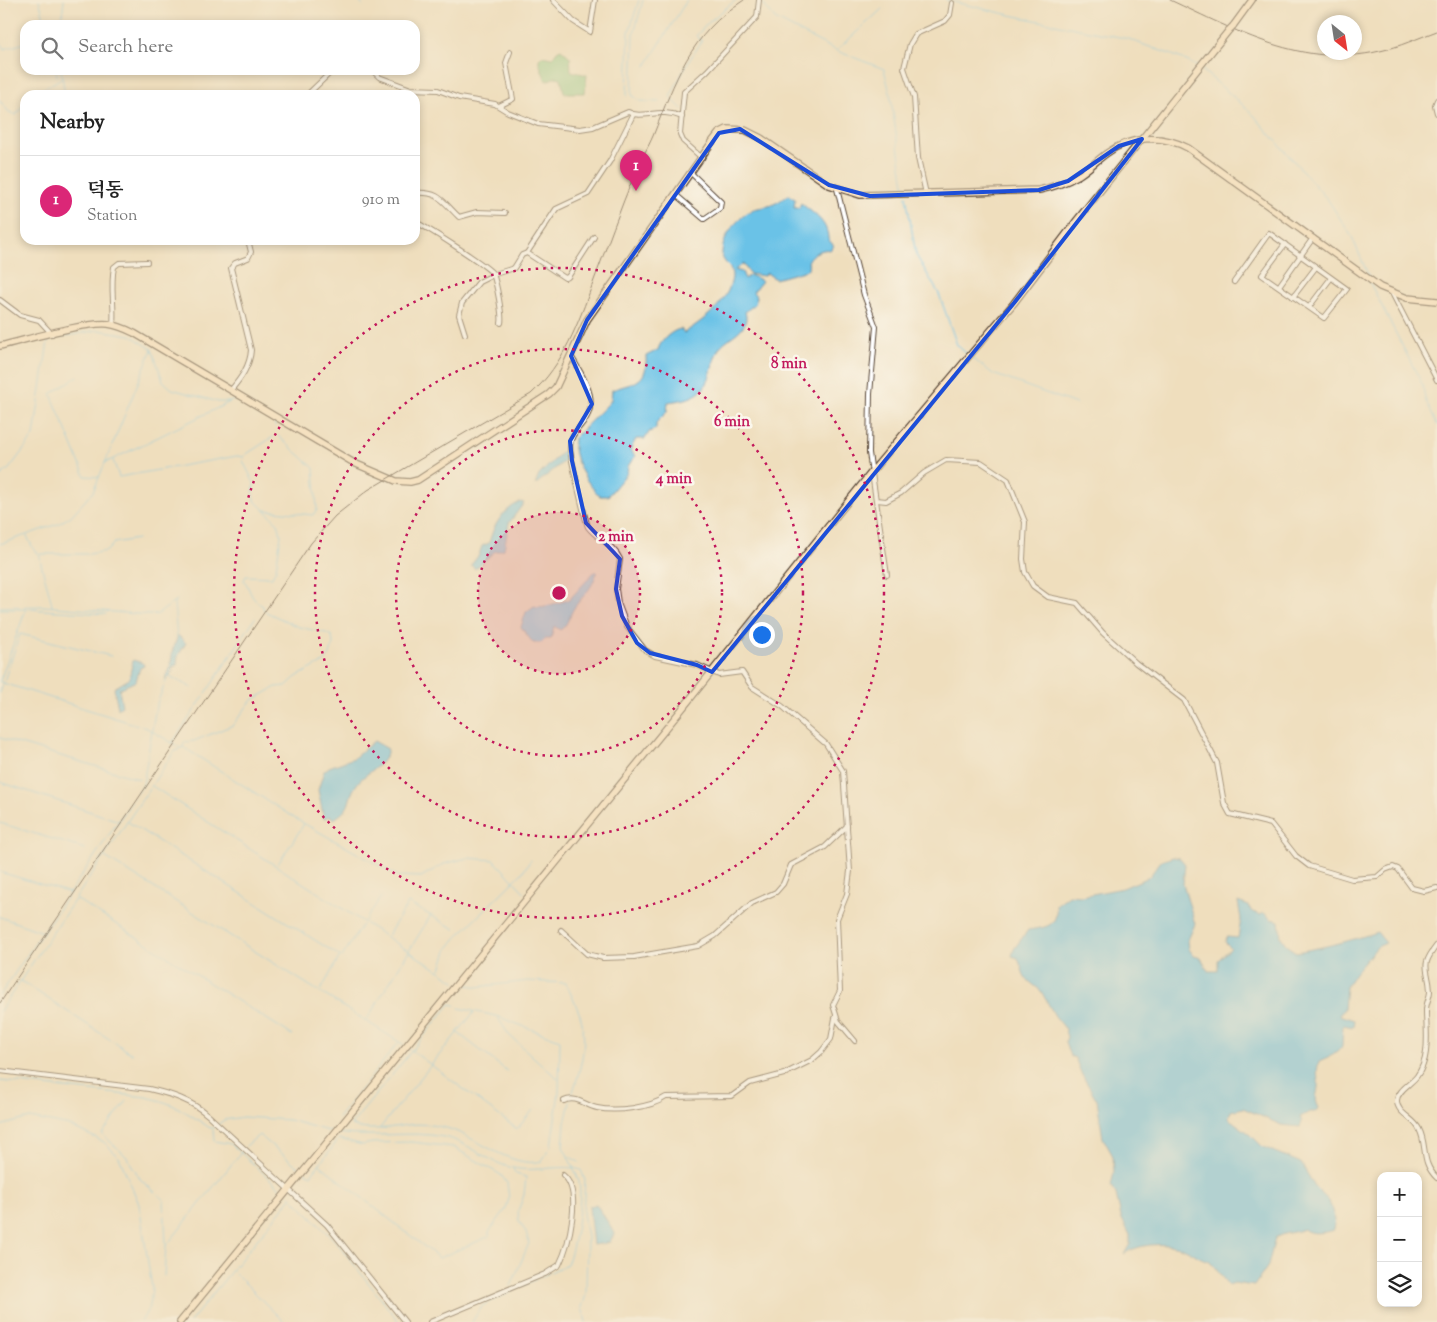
<!DOCTYPE html>
<meta charset="utf-8">
<style>
body{margin:0;font-family:"Sorts Mill Goudy","Noto Serif KR",serif;background:#f2f2f2;color:#222}
.controls{position:absolute;right:15px;bottom:15px;display:grid;overflow:hidden;border-radius:10px;box-shadow:0 2px 8px #0003}
.controls button{width:45px;height:45px;display:grid;place-items:center;padding:0;border:0;border-bottom:1px solid #e0e0e0;background:#fff;color:#222;font:25px sans-serif}
.compass{position:absolute;left:1317px;top:15px;width:45px;height:45px;border-radius:50%;background:#fff;box-shadow:0 2px 8px #0003;rotate:150deg}
.you{position:absolute;left:761px;top:634px;width:18px;height:18px;margin:-12px;border:4px solid #fff;border-radius:50%;background:#1a73e8;box-shadow:0 0 0 8px #1a73e833}
.badge{display:grid;place-items:center;width:32px;height:32px;border-radius:50%;background:#db2777;color:#fff;font-size:16px;font-weight:700}
.pin{position:absolute;translate:-50% -41px;filter:drop-shadow(0 1px 2px #0008)}
.pin::after{content:'';position:absolute;top:26px;width:18px;height:15px;background:inherit;clip-path:polygon(0 0,100% 0,50% 100%)}
.list{margin:0;padding:0;list-style:none}
h2{display:flex;justify-content:space-between;align-items:center;height:65px;margin:0;padding:0 20px;font-size:21px}
h2 small{font-size:16px;font-weight:400;color:#767676}
.list li{display:grid;grid-template-columns:32px 1fr auto;gap:15px;align-items:center;box-sizing:border-box;height:90px;padding:0 20px;border-top:1px solid #e0e0e0}
.list b{display:block;font-size:19px;white-space:nowrap}
.list p{margin:0;font-size:16px;white-space:nowrap;color:#767676}
.list em{font-size:16px;font-style:normal;color:#767676}
.icon{flex:none;width:28px;height:28px;fill:none;stroke:currentColor;stroke-width:2;stroke-linecap:round;stroke-linejoin:round}
.map{position:relative;flex:none;width:1437px;height:1322px;overflow:hidden}
.search{position:absolute;background:#fff;box-shadow:0 2px 8px #0003;left:20px;top:20px;width:400px;height:55px;display:flex;align-items:center;gap:12px;box-sizing:border-box;padding:0 18px;border-radius:15px;color:#767676;font-size:19px}
.panel{position:absolute;background:#fff;box-shadow:0 2px 8px #0003;left:20px;top:90px;width:400px;height:155px;border-radius:15px}
.map>svg:first-child{display:block}
.green{fill:#84c57e;stroke:#60784e}
.water{fill:#6ac2e7;stroke:#527682}
.lines{fill:none;stroke-linecap:round;stroke-linejoin:round}
.stream{stroke:#6ac2e7;stroke-width:1}
.minor-casing{stroke:#564536;stroke-width:6}
.secondary-casing{stroke:#564536;stroke-width:8}
.minor{stroke:#fff;stroke-width:4}
.secondary{stroke:#fce5c4;stroke-width:5.5}
.rail{stroke:#3b2a1e;stroke-width:1}
.secondary-bridge-casing{stroke:#564536;stroke-width:8;stroke-linecap:butt}
.secondary-bridge{stroke:#fce5c4;stroke-width:5.5}
.marked{fill:none;stroke:#1d4ed8;stroke-width:4;stroke-linejoin:round}
.ring{fill:none;stroke:#c2185b;stroke-width:2.5;stroke-dasharray:2.5 5}
.centre{fill:#c2185b;stroke:#fbf7ec;stroke-width:2.5}
.ring-label{font-size:15px;text-anchor:middle;font-weight:bold;fill:#c2185b;stroke:#fbf7ec;stroke-width:5;stroke-linejoin:round;paint-order:stroke}
</style>
<div class="map">
<svg width="1437" height="1322" viewBox="0 0 1437 1322">
<rect width="100%" height="100%" fill="#fbf7ec"/>
<filter id="ink" filterUnits="userSpaceOnUse"><feTurbulence type="fractalNoise" baseFrequency=".02" numOctaves="2"/><feDisplacementMap in="SourceGraphic" scale="10" xChannelSelector="R" yChannelSelector="G"/><feConvolveMatrix kernelMatrix="1 2 1 2 8 2 1 2 1" color-interpolation-filters="sRGB"/></filter>
<filter id="wash" filterUnits="userSpaceOnUse"><feTurbulence type="fractalNoise" baseFrequency=".0096" numOctaves="4" result="noise"/><feDisplacementMap in="SourceGraphic" scale="20" xChannelSelector="R" yChannelSelector="G"/><feGaussianBlur stdDeviation="1.12" result="paint"/><feColorMatrix in="noise" values="0 0 0 0 0 0 0 0 0 0 0 0 0 0 0 0 0 1.4 0 .05"/><feComposite in="paint" operator="in"/></filter>
<g filter="url(#wash)">
<rect width="100%" height="100%" fill="#efdebd"/>
<polygon class="green" points="561,49 570,57 571,71 587,75 585,93 564,93 561,78 556,77 546,81 539,63 539,59 542,56 552,58 557,51"/>
<g class="water">
<path d="M789,195L795,199L794,208H799L801,203C812,213 828,221 828,239L834,246L830,250C824,248 813,253 809,258C807,263 810,265 807,270L775,279L767,273L764,276L750,274L743,264L735,270L742,272L745,279L750,275L762,281L753,292L757,297L755,304L745,312C751,330 728,336 720,347C711,360 713,381 700,392C689,400 680,400 668,402L667,412L656,423V429L649,432L645,439H636L630,450L635,456L628,466L627,473L608,496H600C586,483 571,457 574,438L608,404L611,400L612,390C634,382 648,384 646,356L658,350C660,341 672,330 681,329L684,333C702,321 729,303 732,277C733,266 722,263 722,254C722,236 739,216 754,209C761,207 770,207 776,203C781,201 783,197 789,195Z"/>
<polygon points="567,447 567,459 535,485 539,475"/>
<path d="M520,502L524,503L509,523L504,549L494,552L475,569L471,565L479,555L482,546L489,543C494,524 502,511 520,502Z"/>
<path d="M595,571L597,572C592,590 584,594 574,608C570,614 567,627 560,630L554,626L551,639H545L541,643H533L521,627L526,612L534,606C541,609 560,602 569,600Z"/>
<polygon points="178,635 186,643 178,656 177,665 173,667 170,676 165,680 171,665 172,652"/>
<polygon points="133,660 143,663 144,666 140,668 136,681 119,689 122,706 118,709 114,688 129,679"/>
<path d="M374,741L388,749C385,767 366,771 357,784C345,801 355,806 334,819L330,816L324,819L318,790L324,771L329,767L354,758Z"/>
<path d="M1173,857L1180,858L1185,864L1183,884L1195,924L1188,940L1189,949L1194,956L1201,958L1208,971H1218V960L1231,948L1225,942L1227,937L1238,938L1241,919L1238,902L1249,906L1251,911L1260,915L1264,913L1271,919L1279,921L1281,937L1287,946L1296,952C1325,947 1350,941 1377,932L1386,943L1377,947L1355,973L1346,987L1344,1009L1339,1015L1354,1020L1353,1027L1343,1025L1342,1047L1328,1058L1319,1062C1315,1075 1319,1076 1318,1087C1317,1096 1314,1099 1319,1108L1316,1112H1310L1300,1117L1302,1122L1300,1127L1281,1125L1243,1108L1231,1111L1228,1118L1250,1134L1263,1147L1301,1163L1315,1187L1329,1201L1335,1220L1333,1230C1324,1233 1311,1235 1303,1229C1292,1234 1287,1231 1275,1238L1268,1266L1254,1286L1234,1283L1228,1285L1210,1261C1200,1259 1194,1253 1185,1249C1167,1242 1140,1243 1124,1254L1130,1244V1235L1121,1217L1116,1194L1111,1186L1114,1172L1113,1156L1103,1138L1097,1100L1082,1075L1075,1058L1070,1056L1065,1043L1067,1037L1064,1027L1055,1016L1041,991L1025,978L1018,958L1012,956L1014,949L1028,930C1047,927 1058,927 1056,905L1069,895L1082,896L1123,888L1149,877L1161,861Z"/>
<polygon points="596,1204 615,1233 609,1243 607,1241 607,1243 593,1245 589,1207"/>
</g>
<g class="lines">
<g class="stream">
<polyline points="39,0 46,25"/>
<polyline points="359,0 362,5"/>
<polyline points="643,0 634,33 632,95 640,101 659,102"/>
<path d="M946,0L1010,15L1129,39C1152,49 1176,54 1198,67"/>
<polyline points="761,1 775,19 837,51 884,69 890,93 905,192"/>
<polyline points="53,23 61,24"/>
<polyline points="61,25 64,0"/>
<polyline points="0,41 4,49 25,43"/>
<polyline points="837,50 882,9"/>
<polyline points="646,66 687,0"/>
<polyline points="1201,69 1250,111 1328,200 1352,237 1369,277"/>
<polyline points="56,70 57,76"/>
<polyline points="61,70 65,95"/>
<polyline points="32,95 62,78"/>
<polyline points="627,96 629,32 639,0"/>
<polyline points="0,101 9,112 16,115 25,103"/>
<polyline points="682,109 670,97 688,62 702,41 696,36 710,21 736,0"/>
<polyline points="906,196 916,255 939,294 957,345 968,355"/>
<polyline points="1369,281 1423,386 1425,399 1437,425"/>
<polyline points="971,357 993,374 1076,404"/>
<polyline points="78,376 51,394 85,476 99,477"/>
<polyline points="113,460 119,477 237,456 244,457"/>
<path d="M105,463L234,400C247,400 264,415 275,422V426"/>
<polyline points="0,476 9,469 34,436 48,341 51,339 98,330 130,335 152,349 163,381 172,389 218,402 229,402"/>
<polyline points="265,510 313,515 317,510 314,468 278,436"/>
<polyline points="27,536 34,550 39,554"/>
<polyline points="0,544 58,524 71,516 93,492 152,349"/>
<polyline points="174,603 177,637"/>
<path d="M52,606C51,595 38,560 40,554H89L107,551L114,543L137,539"/>
<polyline points="0,607 44,606 149,615 158,614 177,600"/>
<polyline points="0,609 26,609 0,681"/>
<polyline points="27,609 106,614"/>
<polyline points="169,676 192,688"/>
<polyline points="0,682 147,728 179,747"/>
<polyline points="0,693 20,634 111,656"/>
<polyline points="206,693 255,618"/>
<polyline points="0,738 139,779"/>
<polyline points="172,743 204,696"/>
<path d="M183,747L184,742L194,741L233,725L251,701L276,687L286,686L296,677L324,662L330,655L333,643L332,636L326,633L299,627L264,611L263,606C249,598 252,592 244,580L246,576L272,577L276,569L281,535L278,523L256,502L253,497L254,483L243,461L245,455L273,437"/>
<polyline points="0,782 119,821"/>
<polyline points="152,786 455,981"/>
<polyline points="128,822 340,956 321,990"/>
<polyline points="0,823 85,849"/>
<polyline points="105,857 404,1045"/>
<polyline points="278,864 304,824"/>
<polyline points="0,872 70,893"/>
<polyline points="76,899 292,1035"/>
<polyline points="0,917 43,932"/>
<polyline points="365,921 381,897"/>
<polyline points="388,935 408,903 455,929"/>
<polyline points="342,957 362,925"/>
<polyline points="441,969 448,948 457,937 521,874 531,860"/>
<polyline points="21,981 132,1054"/>
<path d="M461,983L477,987L528,981L566,983C570,993 576,1004 580,1015C589,1044 580,1070 571,1098"/>
<polyline points="0,995 143,785 156,706 167,679"/>
<path d="M455,1005L450,1004L351,1125C367,1133 391,1127 408,1125C417,1123 433,1125 442,1127C473,1133 510,1170 542,1161L548,1150"/>
<polyline points="459,1008 496,1016 560,1040 559,1092 551,1146"/>
<polyline points="0,1011 174,752 183,747 296,819 398,876 421,877 444,864 467,858 494,860 524,892"/>
<polyline points="498,1018 509,1035 558,1079"/>
<polyline points="366,1021 431,915"/>
<polyline points="458,1033 507,1071"/>
<polyline points="407,1047 517,1129 533,1110"/>
<path d="M0,1081L146,1097C177,1104 184,1111 210,1128H213L224,1120L243,1117L289,1120L331,1132"/>
<polyline points="127,1101 102,1134 126,1156 141,1180 164,1200 166,1245"/>
<polyline points="570,1102 565,1123 563,1147 568,1156 579,1162"/>
<polyline points="338,1118 398,1043"/>
<polyline points="0,1126 30,1118 70,1126 104,1142 119,1157 139,1204 152,1288 150,1306 141,1322"/>
<polyline points="380,1128 475,1011"/>
<polyline points="213,1130 214,1141 231,1144 281,1189"/>
<path d="M338,1133C373,1139 408,1130 444,1137C469,1142 488,1163 513,1168C533,1173 566,1163 581,1170L585,1180L583,1214L587,1237L586,1295L582,1307L586,1322"/>
<polyline points="246,1146 259,1135 302,1170"/>
<polyline points="305,1172 311,1175 339,1139 363,1145 372,1143 412,1142 453,1147 501,1175 507,1183 509,1198 506,1209 489,1232 490,1236 439,1258 319,1164"/>
<polyline points="290,1196 338,1244 399,1322"/>
<polyline points="233,1271 284,1322"/>
<polyline points="164,1276 166,1246 243,1150"/>
<polyline points="511,1286 529,1243 526,1232 519,1221 518,1211 524,1195 526,1177 516,1174 513,1169"/>
<polyline points="190,1322 291,1198"/>
<path d="M472,1322L482,1306L567,1264C574,1249 583,1199 579,1182C577,1174 572,1165 568,1157"/>
</g>
</g>
</g>
<g filter="url(#ink)">
<g class="lines">
<g class="minor-casing">
<g id="minor">
<polyline points="553,0 573,21 590,32 595,0"/>
<path d="M372,70L379,77L411,89L438,90L459,98L495,104L508,112L538,124L580,129L593,127L628,112C643,120 659,107 682,117"/>
<polyline points="307,95 333,70"/>
<polyline points="1437,100 1435,105 1437,113"/>
<polyline points="499,106 513,99 506,63 510,52"/>
<polyline points="702,158 683,141 680,134 684,92 707,71 757,17 759,0"/>
<polyline points="837,189 864,295 876,327 870,394 869,453 887,575"/>
<path d="M415,193C440,191 443,202 459,217L477,212L505,213"/>
<polyline points="926,194 918,158 914,97 904,68 910,44 916,34 945,21 950,15 952,3"/>
<polyline points="676,195 704,219 720,208 721,202 691,173"/>
<path d="M415,222C425,226 489,267 493,274C496,281 503,316 501,323"/>
<polyline points="594,237 568,277 565,278 527,253 556,209 588,194 610,161 633,115"/>
<polyline points="1234,282 1269,233 1347,289 1324,318 1262,275 1285,244"/>
<polyline points="1279,286 1313,238"/>
<polyline points="1392,293 1437,380"/>
<polyline points="1293,297 1316,267"/>
<polyline points="0,300 20,315 39,320 52,334"/>
<polyline points="1309,307 1331,278"/>
<path d="M113,325C115,306 110,287 114,267L119,263L147,262"/>
<polyline points="465,334 459,315 462,303 479,282 495,274 514,268 522,255 527,253"/>
<path d="M571,356C584,379 602,402 581,425C575,432 569,439 570,449C570,455 586,523 588,527C597,539 613,544 620,559L616,589L618,603L627,627L645,650L655,656L697,665L719,675L742,672L752,687L782,706L826,744L843,771L850,871L847,894L837,919L840,991L833,1005L838,1021L855,1041"/>
<path d="M231,390C241,378 250,366 251,350L231,268L235,263L248,258L251,252L248,240"/>
<polyline points="877,500 886,501 901,493 924,473 946,460 981,462 1008,480 1025,522 1023,559 1025,572 1033,586 1048,597 1077,603 1103,633 1136,663 1184,700 1217,763 1224,803 1230,814 1271,824 1296,856 1309,866 1352,879 1377,877 1385,870 1393,867 1398,869 1412,888 1424,891 1437,888"/>
<polyline points="561,930 587,954 603,958 634,957 698,946 715,936 752,903 776,892 783,884 791,865 825,847 847,826"/>
<path d="M1437,945C1419,968 1429,967 1430,991C1430,997 1426,1003 1426,1010C1426,1024 1428,1037 1426,1052C1425,1060 1422,1069 1417,1076C1411,1084 1398,1090 1397,1100C1396,1113 1414,1118 1419,1129C1428,1146 1420,1162 1437,1178"/>
<path d="M0,1071L149,1089C171,1094 191,1100 209,1116L327,1225L405,1322"/>
<path d="M564,1101C576,1095 586,1106 597,1108C616,1112 650,1108 666,1097L732,1096L750,1083L784,1074L812,1060L821,1052L831,1039L835,1018"/>
<path d="M430,1322L545,1274L559,1265C569,1245 583,1191 563,1175"/>
</g>
</g>
<g class="secondary-casing">
<g id="secondary">
<polyline points="1233,26 1252,0"/>
<path d="M0,346C26,340 83,322 108,324C117,325 126,329 134,333L354,463L396,481L410,482L418,480L549,394L556,387L587,320L712,142L719,133L727,129L745,130L761,138L829,185L860,195L1039,190C1054,187 1067,182 1079,175C1089,169 1097,160 1107,153C1130,136 1162,134 1188,148L1380,287L1407,298L1437,301"/>
<polyline points="180,1322 682,709 878,464 1014,303 1077,220 1229,30"/>
</g>
</g>
<use href="#minor" class="minor"/>
<use href="#secondary" class="secondary"/>
<g class="rail">
<path d="M1170,0C1237,31 1304,69 1380,51C1399,47 1418,38 1437,31"/>
<path d="M0,1003L311,543L335,516L368,490L531,394C564,364 578,323 593,283C607,246 620,209 635,173C640,160 648,148 653,136C676,79 689,35 744,0"/>
</g>
<g class="secondary-bridge-casing">
<polyline id="secondary-bridge" points="1229,30 1233,26"/>
</g>
<use href="#secondary-bridge" class="secondary-bridge"/>
</g>
</g>
<path d="M0 0H1437V1322H0ZM740,129L829,185L870,196L1039,190L1068,181L1119,146L1142,139L1014,303L712,672L697,665L650,653L637,643L622,616L616,589L620,559L586,523L572,461L570,441L592,404L571,356L587,320L719,133Z" fill="#efdebd" fill-opacity=".55" fill-rule="evenodd"/>
<path class="marked" d="M740,129L829,185L870,196L1039,190L1068,181L1119,146L1142,139L1014,303L712,672L697,665L650,653L637,643L622,616L616,589L620,559L586,523L572,461L570,441L592,404L571,356L587,320L719,133Z"/>
<circle cx="559" cy="593" r="81" fill="#c2185b" fill-opacity=".12"/>
<g class="ring">
<circle cx="559" cy="593" r="81"/>
<circle cx="559" cy="593" r="163"/>
<circle cx="559" cy="593" r="244"/>
<circle cx="559" cy="593" r="325"/>
</g>
<circle cx="559" cy="593" r="8" class="centre"/>
<g class="ring-label">
<text x="789" y="368">8 min</text>
<text x="732" y="426">6 min</text>
<text x="674" y="483">4 min</text>
<text x="616" y="541">2 min</text>
</g>
</svg>
<div class="controls">
<button>+</button>
<button>−</button>
<button><svg class="icon" aria-label="layers" viewBox="0 0 24 24"><path d="M12 4l9 5-9 5-9-5zM3 14l9 5 9-5"/></svg></button>
</div>
<svg class="compass" viewBox="-18 -18 36 36"><path d="M0-13l5 13h-10z" fill="#e53935"/><path d="M0 13l5-13h-10z" fill="#767676"/></svg>
<div class="you"></div>
<div class="pin badge" style="left:636px;top:191px">1</div>
<div class="search"><svg class="icon" aria-label="search" viewBox="0 0 24 24"><circle cx="10" cy="10" r="6"/><path d="M15 15l6 6"/></svg>Search here</div>
<section class="panel">
<h2>Nearby<small></small></h2>
<ul class="list">
<li><span class="badge">1</span><div><b>덕동</b><p>Station</p></div><em>910 m</em></li>
</ul>
</section>
</div>
